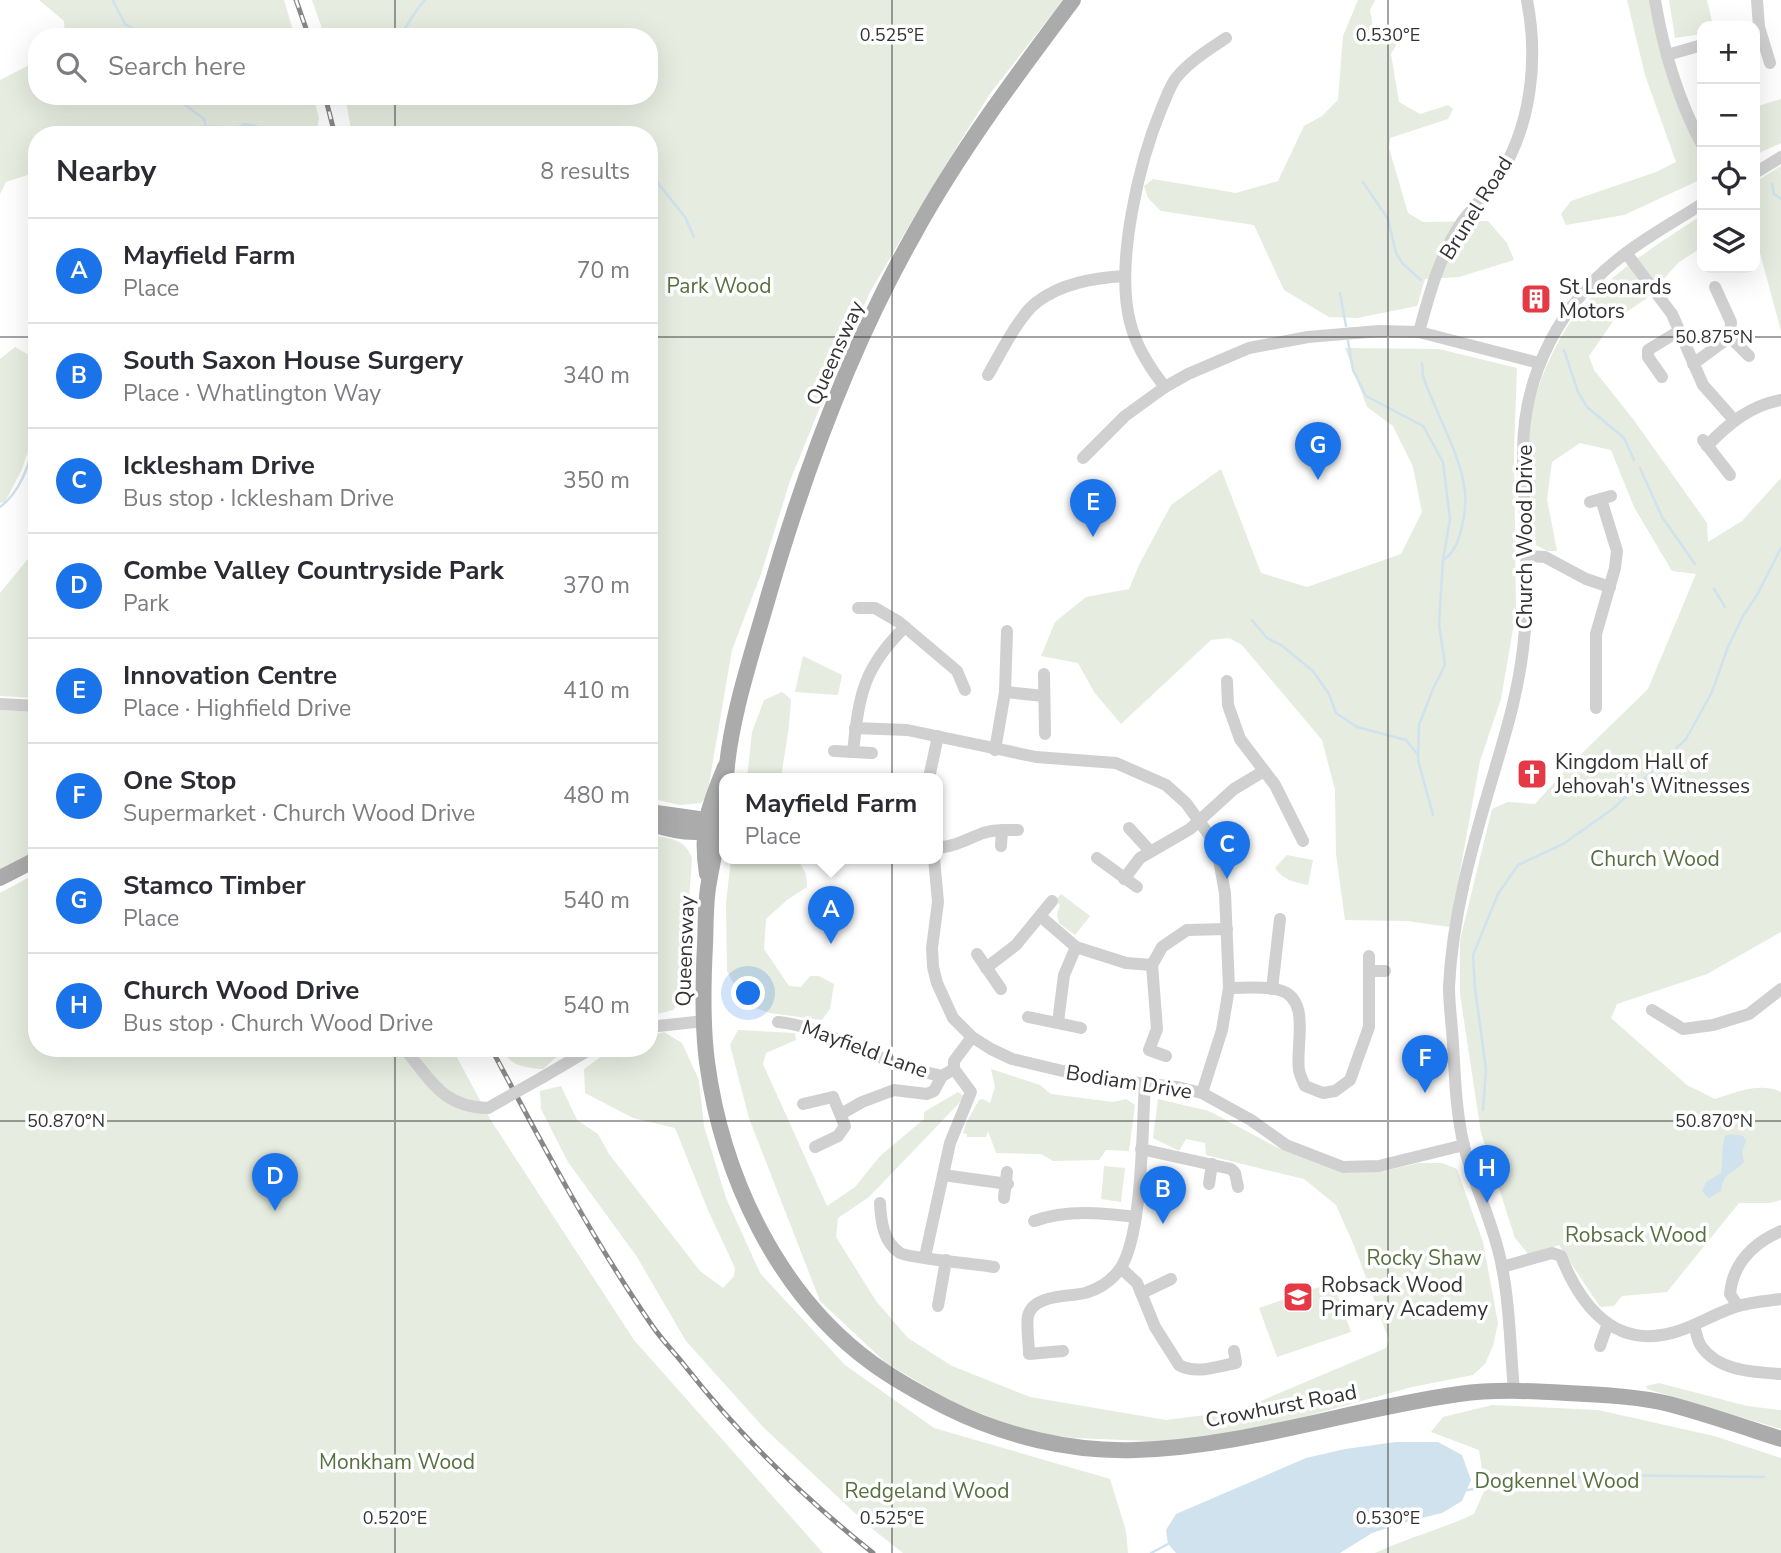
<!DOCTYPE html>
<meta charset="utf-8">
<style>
body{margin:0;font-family:"Nunito Sans",sans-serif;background:#f7f7f7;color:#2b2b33}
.controls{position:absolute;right:21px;top:21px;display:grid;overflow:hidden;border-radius:14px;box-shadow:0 7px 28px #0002}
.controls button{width:63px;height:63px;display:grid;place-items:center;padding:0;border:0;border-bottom:2px solid #e1e1e2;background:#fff;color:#2b2b33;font:35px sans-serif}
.you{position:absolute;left:749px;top:994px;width:24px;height:24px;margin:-18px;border:5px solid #fff;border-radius:50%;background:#1a73e8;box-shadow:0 0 0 10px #1a73e833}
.badge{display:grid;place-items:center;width:46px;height:46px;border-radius:50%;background:#1a73e8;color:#fff;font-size:23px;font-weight:700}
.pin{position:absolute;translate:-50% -58px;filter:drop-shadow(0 2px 4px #0008)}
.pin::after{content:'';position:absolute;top:37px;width:24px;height:21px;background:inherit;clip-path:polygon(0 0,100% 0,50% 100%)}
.popup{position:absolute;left:719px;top:773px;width:224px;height:91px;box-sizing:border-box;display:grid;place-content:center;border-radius:14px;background:#fff;filter:drop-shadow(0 2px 5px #0005);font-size:23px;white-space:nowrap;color:#7c7c81}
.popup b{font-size:26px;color:#2b2b33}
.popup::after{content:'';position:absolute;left:50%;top:100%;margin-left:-14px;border:14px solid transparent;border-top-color:#fff}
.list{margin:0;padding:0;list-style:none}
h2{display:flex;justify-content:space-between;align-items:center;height:91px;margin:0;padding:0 28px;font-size:30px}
h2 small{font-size:23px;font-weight:400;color:#7c7c81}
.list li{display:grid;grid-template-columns:46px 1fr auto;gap:21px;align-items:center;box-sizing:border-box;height:105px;padding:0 28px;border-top:2px solid #e1e1e2}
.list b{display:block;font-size:26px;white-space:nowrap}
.list p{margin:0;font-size:23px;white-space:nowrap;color:#7c7c81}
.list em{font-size:23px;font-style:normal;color:#7c7c81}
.icon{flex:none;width:38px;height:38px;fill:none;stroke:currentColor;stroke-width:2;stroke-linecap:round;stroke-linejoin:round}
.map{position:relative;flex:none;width:1781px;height:1553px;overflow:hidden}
.search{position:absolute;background:#fff;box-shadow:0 7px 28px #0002;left:28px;top:28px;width:630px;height:77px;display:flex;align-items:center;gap:18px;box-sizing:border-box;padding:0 24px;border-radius:28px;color:#7c7c81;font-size:26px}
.panel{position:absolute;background:#fff;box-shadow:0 7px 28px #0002;left:28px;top:126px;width:630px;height:931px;border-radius:28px}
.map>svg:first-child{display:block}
.green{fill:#e6ecdf}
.water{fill:#cfe2ee}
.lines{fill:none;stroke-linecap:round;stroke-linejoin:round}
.stream{stroke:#cfe2ee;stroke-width:2.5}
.minor{stroke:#d0d0d0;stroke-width:12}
.major{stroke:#ababab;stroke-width:16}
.rail-casing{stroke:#888;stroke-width:5}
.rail{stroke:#fff;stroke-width:2.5;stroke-dasharray:8;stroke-linecap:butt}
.minor-bridge{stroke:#d0d0d0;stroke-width:12}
.ticks{fill:none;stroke:#333;stroke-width:2;stroke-opacity:0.45}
.labels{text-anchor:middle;stroke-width:7;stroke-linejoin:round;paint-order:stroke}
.street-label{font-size:21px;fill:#333;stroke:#fff}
.park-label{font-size:21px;fill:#56703f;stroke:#fff}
.poi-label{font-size:21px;fill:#333;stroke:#fff;text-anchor:start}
.ticks-label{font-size:18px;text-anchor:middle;fill:#333;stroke:#fff;stroke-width:7;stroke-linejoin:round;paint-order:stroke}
</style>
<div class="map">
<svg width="1781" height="1553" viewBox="0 0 1781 1553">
<rect width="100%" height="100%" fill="#fff"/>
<g class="green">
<polygon points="39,0 284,0 295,37 65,37 64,21"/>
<polygon points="312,0 1063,0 989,95 929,192 870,292 833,375 790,481 761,574 732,650 707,796 701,803 680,805 649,798 649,135 352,135 345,96 649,96 649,37 325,37"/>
<polygon points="1358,0 1375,0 1370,10 1374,33 1393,36 1399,40 1391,54 1399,102 1420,114 1448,105 1453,109 1448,119 1390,138 1389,148 1408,213 1423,222 1488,221 1507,243 1514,260 1459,277 1425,279 1417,306 1357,318 1329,317 1284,290 1254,225 1161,211 1148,198 1144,186 1153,179 1236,193 1278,181 1304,126 1322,116 1338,100 1343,36"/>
<polygon points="1627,0 1651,0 1675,94 1702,161 1702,179 1624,215 1566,225 1561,214 1571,201 1656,172 1676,162 1645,75"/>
<polygon points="1669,0 1707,0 1713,26 1702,26 1702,34 1675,38"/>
<polygon points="37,61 37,96 313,96 319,118 316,135 37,135 37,172 6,182 0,194 0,80"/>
<polygon points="1781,99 1781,143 1755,155 1755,107"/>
<polygon points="1781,166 1781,331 1760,253 1755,243 1755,182"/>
<path d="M1702,215V247L1678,263L1646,299L1614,320L1589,356L1594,370L1633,419L1707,523L1708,542L1742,521L1781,478V932L1707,974L1617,1004L1611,1018L1687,1085L1715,1099C1737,1092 1760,1082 1781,1092V1200L1770,1203H1739L1667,1292L1622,1296L1614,1306L1600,1307L1559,1245L1529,1255L1515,1238L1481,1133L1460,994V940L1492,809L1508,802L1535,804L1572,763L1648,689L1696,574L1672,571L1634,507L1611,450L1580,443L1552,462L1547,499L1557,551H1547L1536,545C1532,507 1524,448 1532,411C1539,378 1560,331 1583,306C1616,270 1661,242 1702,215Z"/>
<polygon points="15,347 34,358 37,424 22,469 5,502 0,503 0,359"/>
<polygon points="1345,348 1439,349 1517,368 1514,451 1516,612 1501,699 1480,761 1450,927 1407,921 1345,920 1336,854 1335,790 1322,740 1242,645 1229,638 1211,640 1121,724 1094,692 1078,663 1041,656 1055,622 1086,597 1129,589 1139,565 1171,505 1221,469 1261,573 1307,587 1401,554 1422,512 1413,467 1393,426 1367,407"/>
<polygon points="37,548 37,698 0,696 0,593"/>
<polygon points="803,656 842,675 838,695 795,692"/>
<polygon points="782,692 791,699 789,726 781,778 747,778 752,732 764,700"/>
<polygon points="0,710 37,712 37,850 0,869"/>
<path d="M649,835C669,839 684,837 692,858L682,1000L673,1010L649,1016Z"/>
<path d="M1287,855L1313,860L1308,885C1294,882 1283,880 1275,868Z"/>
<polygon points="731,858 797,858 806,874 807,887 787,900 766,919 764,949 789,986 801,987 810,976 819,976 834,984 830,1009 822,1020 770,1013 744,1004 727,971 726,903"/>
<polygon points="37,873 37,1048 452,1048 490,1119 634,1340 823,1553 0,1553 0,893"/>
<polygon points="1061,894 1090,916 1075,935 1059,923 1057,914 1060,905 1055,901"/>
<polygon points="738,1030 795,1033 796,1040 766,1053 763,1064 827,1206 855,1187 880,1156 924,1119 924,1112 958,1092 965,1097 869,1197 838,1218 836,1237 876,1301 908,1338 952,1366 1030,1397 1166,1420 1237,1411 1386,1348 1389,1340 1355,1248 1336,1205 1304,1179 1206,1155 1205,1143 1186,1139 1179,1151 1153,1138 1158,1099 1209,1111 1278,1148 1342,1173 1384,1171 1419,1163 1442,1163 1457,1169 1483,1242 1498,1323 1493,1346 1485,1364 1473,1375 1412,1387 1253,1431 1173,1442 1074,1438 1039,1434 1002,1422 952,1402 886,1363 820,1301 749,1118 730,1045"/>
<polygon points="664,1032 682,1043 699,1080 704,1126 726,1198 760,1273 845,1365 934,1428 1110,1479 1126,1531 1128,1553 903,1553 870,1527 764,1428 686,1341 637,1257 568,1162 541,1109 540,1091 561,1086 577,1120 598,1134 609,1154 700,1271 723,1288 734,1276 735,1268 708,1210 675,1128 633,1118 585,1093 584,1069 613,1048 649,1048 649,1036"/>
<path d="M501,1048H566L543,1069C525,1068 510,1066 501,1048Z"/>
<polygon points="991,1069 1040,1085 1051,1094 1113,1102 1126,1099 1135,1105 1129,1151 1106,1150 1099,1160 1053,1161 1041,1154 996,1153 988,1131 986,1137 967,1137 967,1134 963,1133 966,1123 979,1100 983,1099 990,1103 995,1087"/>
<polygon points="1104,1166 1125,1168 1121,1202 1101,1199"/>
<polygon points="1333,1282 1351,1332 1277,1357 1259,1308"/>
<polygon points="1659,1383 1747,1406 1781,1410 1781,1429 1647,1389 1646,1386"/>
<path d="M1492,1405L1598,1410L1714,1436L1781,1458V1553H1375C1407,1538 1442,1529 1474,1514L1485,1489L1479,1450L1431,1432L1443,1417Z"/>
</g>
<g class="water">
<path d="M1732,1134L1743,1136L1746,1141L1742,1152L1744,1162C1733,1175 1724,1170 1721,1191L1709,1198L1702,1191L1706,1182L1721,1173C1723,1160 1721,1149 1725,1136Z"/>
<polygon points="1396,1442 1438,1442 1462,1455 1471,1480 1462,1501 1442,1513 1406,1522 1372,1533 1340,1553 1176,1553 1168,1544 1166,1530 1176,1514 1306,1458 1345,1449"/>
</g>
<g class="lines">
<g class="stream">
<polyline points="113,1 125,24 148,37"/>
<path d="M398,37C409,25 414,11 425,0"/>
<polyline points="182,96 184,104 204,119 206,127"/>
<path d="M204,135L206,127C223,124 228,135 244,124L256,126L268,135"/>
<polyline points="649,172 685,217 694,237"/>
<polyline points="1363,182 1388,219 1396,253 1403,264 1421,280"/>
<polyline points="1772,184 1774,194 1781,199"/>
<polyline points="1340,293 1346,326"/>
<polyline points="1348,341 1353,370 1366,396 1423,426 1443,462 1450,519 1443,560 1439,624 1445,665 1433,689 1419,725 1418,760 1433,815"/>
<polyline points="1564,350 1578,392 1587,407 1624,438 1634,460"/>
<path d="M1422,363L1423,376C1434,409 1459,452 1464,485C1468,504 1462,550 1443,560"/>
<polyline points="1640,468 1662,517 1695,564"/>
<path d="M0,507C22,491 29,462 37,437"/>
<polyline points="1714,589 1725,607"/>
<polyline points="1252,620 1267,638 1281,645 1313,671 1329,694 1336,713 1357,727 1406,740 1418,755"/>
<polyline points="1483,1110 1486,1069 1475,988 1473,955 1498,894 1518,865 1563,844 1614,808 1686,739 1712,692 1728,647 1743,616 1757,595 1781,548"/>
<polyline points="1467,1490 1599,1475 1764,1477"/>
<polyline points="1151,1553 1168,1544"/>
</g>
<g class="minor">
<path d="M1655,0C1663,49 1679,101 1702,145"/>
<polyline points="1757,0 1759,27 1770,63"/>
<polyline points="1667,55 1702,45"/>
<polyline points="1755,173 1781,157"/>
<polyline points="1626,253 1672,314 1703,385 1734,420"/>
<path d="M1419,332C1429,295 1440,254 1462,222C1472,208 1486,195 1496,181C1531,129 1539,61 1527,0"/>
<polyline points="1730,337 1749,356"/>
<polyline points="1693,364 1730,337 1731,322 1715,287"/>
<path d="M988,375C999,356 1020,314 1037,302C1062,283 1094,278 1125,276"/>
<polyline points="1662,377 1648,357 1648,350 1679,331"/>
<path d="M1165,387C1149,367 1136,346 1130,322C1115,263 1139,162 1162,107C1166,98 1170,86 1176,78C1190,61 1208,50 1226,38"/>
<polyline points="1703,440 1730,475"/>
<path d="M1707,446C1729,423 1750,406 1781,400"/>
<polyline points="1083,458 1125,416 1165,387 1188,374 1249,348 1308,337 1379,331 1419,332 1539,363"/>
<polyline points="1590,502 1611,496"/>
<polyline points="1528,556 1545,557 1586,579 1610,587"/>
<polyline points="858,608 875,608 899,622 957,671 965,690"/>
<polyline points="1044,674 1045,734"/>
<polyline points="1227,681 1228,705 1240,739 1275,785 1303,841"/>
<polyline points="1005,692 1044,696"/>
<polyline points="0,704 37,706"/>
<polyline points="1596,708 1596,634 1615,568 1617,551 1601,499"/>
<polyline points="855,728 907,730 1036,757 1116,763 1166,785 1186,803 1212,839 1219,860 1225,893 1229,988 1222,1030 1202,1093"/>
<polyline points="995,750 1005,692 1007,631"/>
<polyline points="834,751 872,753"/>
<path d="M853,752C859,695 863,668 905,627"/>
<polyline points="929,778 938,736"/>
<polyline points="1129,828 1150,851"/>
<polyline points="1001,846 1002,830"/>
<path d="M938,848C959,845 965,840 983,833C994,829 1006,830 1018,830"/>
<polyline points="934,858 938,902 932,948 933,967 937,983 953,1018 972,1037 991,1049 1012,1059 1092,1078 1177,1087 1202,1093 1251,1120 1286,1145 1343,1167 1379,1166 1464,1145"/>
<polyline points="1097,858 1137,887"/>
<polyline points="1124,879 1140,858 1190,829 1234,789 1264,771"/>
<polyline points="1040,916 1076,947 1126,963 1152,965"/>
<polyline points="977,954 1001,989"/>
<polyline points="986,968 1016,945 1052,901"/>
<polyline points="1370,971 1385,971"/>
<path d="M1229,988C1245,988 1264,986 1279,990C1312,998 1295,1047 1299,1070C1300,1076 1303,1081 1305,1086L1323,1093L1335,1091L1350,1080L1369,1027V956"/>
<polyline points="1272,989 1280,919"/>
<polyline points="1652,1010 1683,1029 1713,1025 1749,1014 1781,989"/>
<polyline points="1028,1017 1081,1028"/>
<path d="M778,1022C810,1025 836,1039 865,1051C890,1062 915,1071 942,1076L954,1069V1061L972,1037"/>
<polyline points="1058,1022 1064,975 1076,947"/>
<polyline points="649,1027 704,1021"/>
<path d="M404,1048C431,1080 442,1107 488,1108"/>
<polyline points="1166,1056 1149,1050 1157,1029 1152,965 1162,947 1187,930 1227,929"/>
<polyline points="543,1077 592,1048"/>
<polyline points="803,1104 833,1097 845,1126 838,1136 815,1147"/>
<polyline points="841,1114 862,1102 894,1090 927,1094 934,1091 942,1076"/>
<polyline points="1141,1149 1231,1169 1235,1173 1238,1187"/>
<polyline points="943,1175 1008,1184"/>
<polyline points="1209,1184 1212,1164"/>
<polyline points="1004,1198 1007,1172"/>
<path d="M880,1203C881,1221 883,1242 900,1253C908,1258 978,1264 994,1267"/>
<path d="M1034,1221C1067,1209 1102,1213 1136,1217"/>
<polyline points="925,1257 950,1143 971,1092 954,1069"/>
<path d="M1502,1267L1552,1253L1561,1256C1578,1300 1609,1344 1662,1335C1689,1331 1712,1314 1738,1306C1752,1302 1767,1301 1781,1299"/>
<path d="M1121,1268L1137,1283L1155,1327L1179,1365C1196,1375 1218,1366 1236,1363L1234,1351"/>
<polyline points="1142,1293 1171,1279"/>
<polyline points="938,1306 946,1260"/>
<path d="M1738,1306L1730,1294C1733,1262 1754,1243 1781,1231"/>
<path d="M1694,1325C1696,1331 1697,1340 1701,1346C1718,1371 1753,1372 1781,1374"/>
<polyline points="1600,1346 1607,1326"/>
<path d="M1063,1351L1029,1354C1029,1342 1026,1327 1028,1316C1033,1294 1069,1297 1085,1293C1099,1289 1112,1280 1120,1269C1143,1236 1142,1127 1145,1083"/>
<path d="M1514,1390C1510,1348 1510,1304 1501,1262C1493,1222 1474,1186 1464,1146C1456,1113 1455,1078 1453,1044C1452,1025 1449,1006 1449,987C1452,919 1471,850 1490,786C1504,738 1517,699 1523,649C1531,584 1524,521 1523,456C1522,375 1561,301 1626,253C1650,235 1677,220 1702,204"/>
</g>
<g class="major">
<path d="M726,778C729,724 750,660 765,608C801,481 848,351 913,236C959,152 1016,76 1073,0"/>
<path d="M724,798C720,826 714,854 709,882C705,902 706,924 705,945C703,983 702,1023 707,1062C722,1175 777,1294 872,1363C895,1380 921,1394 946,1407C1004,1436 1070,1452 1135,1450C1245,1447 1350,1409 1459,1394C1495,1389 1531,1391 1568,1393C1601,1395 1636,1396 1669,1404C1707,1414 1744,1427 1781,1439"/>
<polyline points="649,812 706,820 715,826"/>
<path d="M649,823C669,830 693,835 714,830"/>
<path d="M707,874C700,829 708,808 725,767"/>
<polyline points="0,878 37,859"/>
</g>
<g class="rail-casing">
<g id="rail">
<polyline points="296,0 309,37"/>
<polyline points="325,96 335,135"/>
<path d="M491,1048C541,1142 591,1237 651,1324C661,1339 674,1352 685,1366C740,1436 803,1497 873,1553"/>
</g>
</g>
<use href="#rail" class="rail"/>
<polyline class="minor-bridge" points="488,1108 543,1077"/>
</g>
<path class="ticks" d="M395,0V37M892,0V1553M1388,0V1553M395,96V135M0,337H37M649,337H1781M395,1048V1553M0,1121H1781"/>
<defs>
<g id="building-square" transform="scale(1.575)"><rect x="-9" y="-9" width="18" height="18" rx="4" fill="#e63946" stroke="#fff"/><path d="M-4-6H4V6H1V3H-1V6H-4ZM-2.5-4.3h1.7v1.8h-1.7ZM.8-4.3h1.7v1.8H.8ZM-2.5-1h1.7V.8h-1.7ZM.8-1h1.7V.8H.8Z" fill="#fff"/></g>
<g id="church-square" transform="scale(1.575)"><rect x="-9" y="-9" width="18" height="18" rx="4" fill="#e63946" stroke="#fff"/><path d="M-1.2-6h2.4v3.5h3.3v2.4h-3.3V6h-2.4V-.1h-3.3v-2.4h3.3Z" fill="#fff"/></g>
<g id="school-square" transform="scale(1.575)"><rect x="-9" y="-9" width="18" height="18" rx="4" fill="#e63946" stroke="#fff"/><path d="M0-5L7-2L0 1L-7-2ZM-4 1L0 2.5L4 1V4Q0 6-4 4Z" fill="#fff"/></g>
</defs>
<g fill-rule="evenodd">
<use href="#building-square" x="1536" y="299"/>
<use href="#church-square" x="1532" y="774"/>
<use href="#school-square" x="1298" y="1297"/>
</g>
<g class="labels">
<g class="street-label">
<text transform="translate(1476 208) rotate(-58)" y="7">Brunel Road</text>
<text transform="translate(835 353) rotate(-66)" y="7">Queensway</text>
<text transform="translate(1525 537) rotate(-90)" y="7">Church Wood Drive</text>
<text transform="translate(685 951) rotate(-88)" y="7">Queensway</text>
<text transform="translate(865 1049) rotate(20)" y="7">Mayfield Lane</text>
<text transform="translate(1129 1082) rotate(9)" y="7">Bodiam Drive</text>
<text transform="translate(1281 1406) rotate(-11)" y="7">Crowhurst Road</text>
</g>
<g class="park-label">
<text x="719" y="293">Park Wood</text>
<text x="1655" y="866">Church Wood</text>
<text x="1636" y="1242">Robsack Wood</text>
<text x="1424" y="1265">Rocky Shaw</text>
<text x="397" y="1469">Monkham Wood</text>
<text x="1557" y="1488">Dogkennel Wood</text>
<text x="927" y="1498">Redgeland Wood</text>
</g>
<g class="poi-label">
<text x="1559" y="294">St Leonards<tspan x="1559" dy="24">Motors</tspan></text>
<text x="1555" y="769">Kingdom Hall of<tspan x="1555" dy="24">Jehovah's Witnesses</tspan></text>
<text x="1321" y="1292">Robsack Wood<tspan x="1321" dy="24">Primary Academy</tspan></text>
</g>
</g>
<g class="ticks-label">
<text x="892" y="41">0.525°E</text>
<text x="1388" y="41">0.530°E</text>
<text x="1714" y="343">50.875°N</text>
<text x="66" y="1127">50.870°N</text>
<text x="1714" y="1127">50.870°N</text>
<text x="395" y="1524">0.520°E</text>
<text x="892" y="1524">0.525°E</text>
<text x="1388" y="1524">0.530°E</text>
</g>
</svg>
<div class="controls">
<button>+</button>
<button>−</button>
<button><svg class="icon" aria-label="locate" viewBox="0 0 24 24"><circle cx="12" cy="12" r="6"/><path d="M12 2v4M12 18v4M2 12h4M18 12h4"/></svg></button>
<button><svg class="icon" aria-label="layers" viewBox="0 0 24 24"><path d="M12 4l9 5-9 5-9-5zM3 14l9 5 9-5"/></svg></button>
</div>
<div class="you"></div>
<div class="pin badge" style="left:831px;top:944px">A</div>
<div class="popup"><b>Mayfield Farm</b>Place</div>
<div class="pin badge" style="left:1163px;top:1224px">B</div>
<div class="pin badge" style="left:1227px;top:879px">C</div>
<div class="pin badge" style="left:275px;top:1211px">D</div>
<div class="pin badge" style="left:1093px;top:537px">E</div>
<div class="pin badge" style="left:1425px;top:1093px">F</div>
<div class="pin badge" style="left:1318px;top:480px">G</div>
<div class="pin badge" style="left:1487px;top:1203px">H</div>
<div class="search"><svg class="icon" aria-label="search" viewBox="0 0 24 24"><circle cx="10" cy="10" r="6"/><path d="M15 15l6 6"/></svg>Search here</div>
<section class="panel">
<h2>Nearby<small>8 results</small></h2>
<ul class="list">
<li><span class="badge">A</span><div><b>Mayfield Farm</b><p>Place</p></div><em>70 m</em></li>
<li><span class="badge">B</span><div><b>South Saxon House Surgery</b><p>Place · Whatlington Way</p></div><em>340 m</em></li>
<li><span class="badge">C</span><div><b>Icklesham Drive</b><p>Bus stop · Icklesham Drive</p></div><em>350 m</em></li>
<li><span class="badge">D</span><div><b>Combe Valley Countryside Park</b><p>Park</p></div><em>370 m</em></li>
<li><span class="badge">E</span><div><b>Innovation Centre</b><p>Place · Highfield Drive</p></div><em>410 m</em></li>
<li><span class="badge">F</span><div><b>One Stop</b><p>Supermarket · Church Wood Drive</p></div><em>480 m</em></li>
<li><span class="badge">G</span><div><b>Stamco Timber</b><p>Place</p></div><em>540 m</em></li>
<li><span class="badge">H</span><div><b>Church Wood Drive</b><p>Bus stop · Church Wood Drive</p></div><em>540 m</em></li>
</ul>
</section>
</div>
